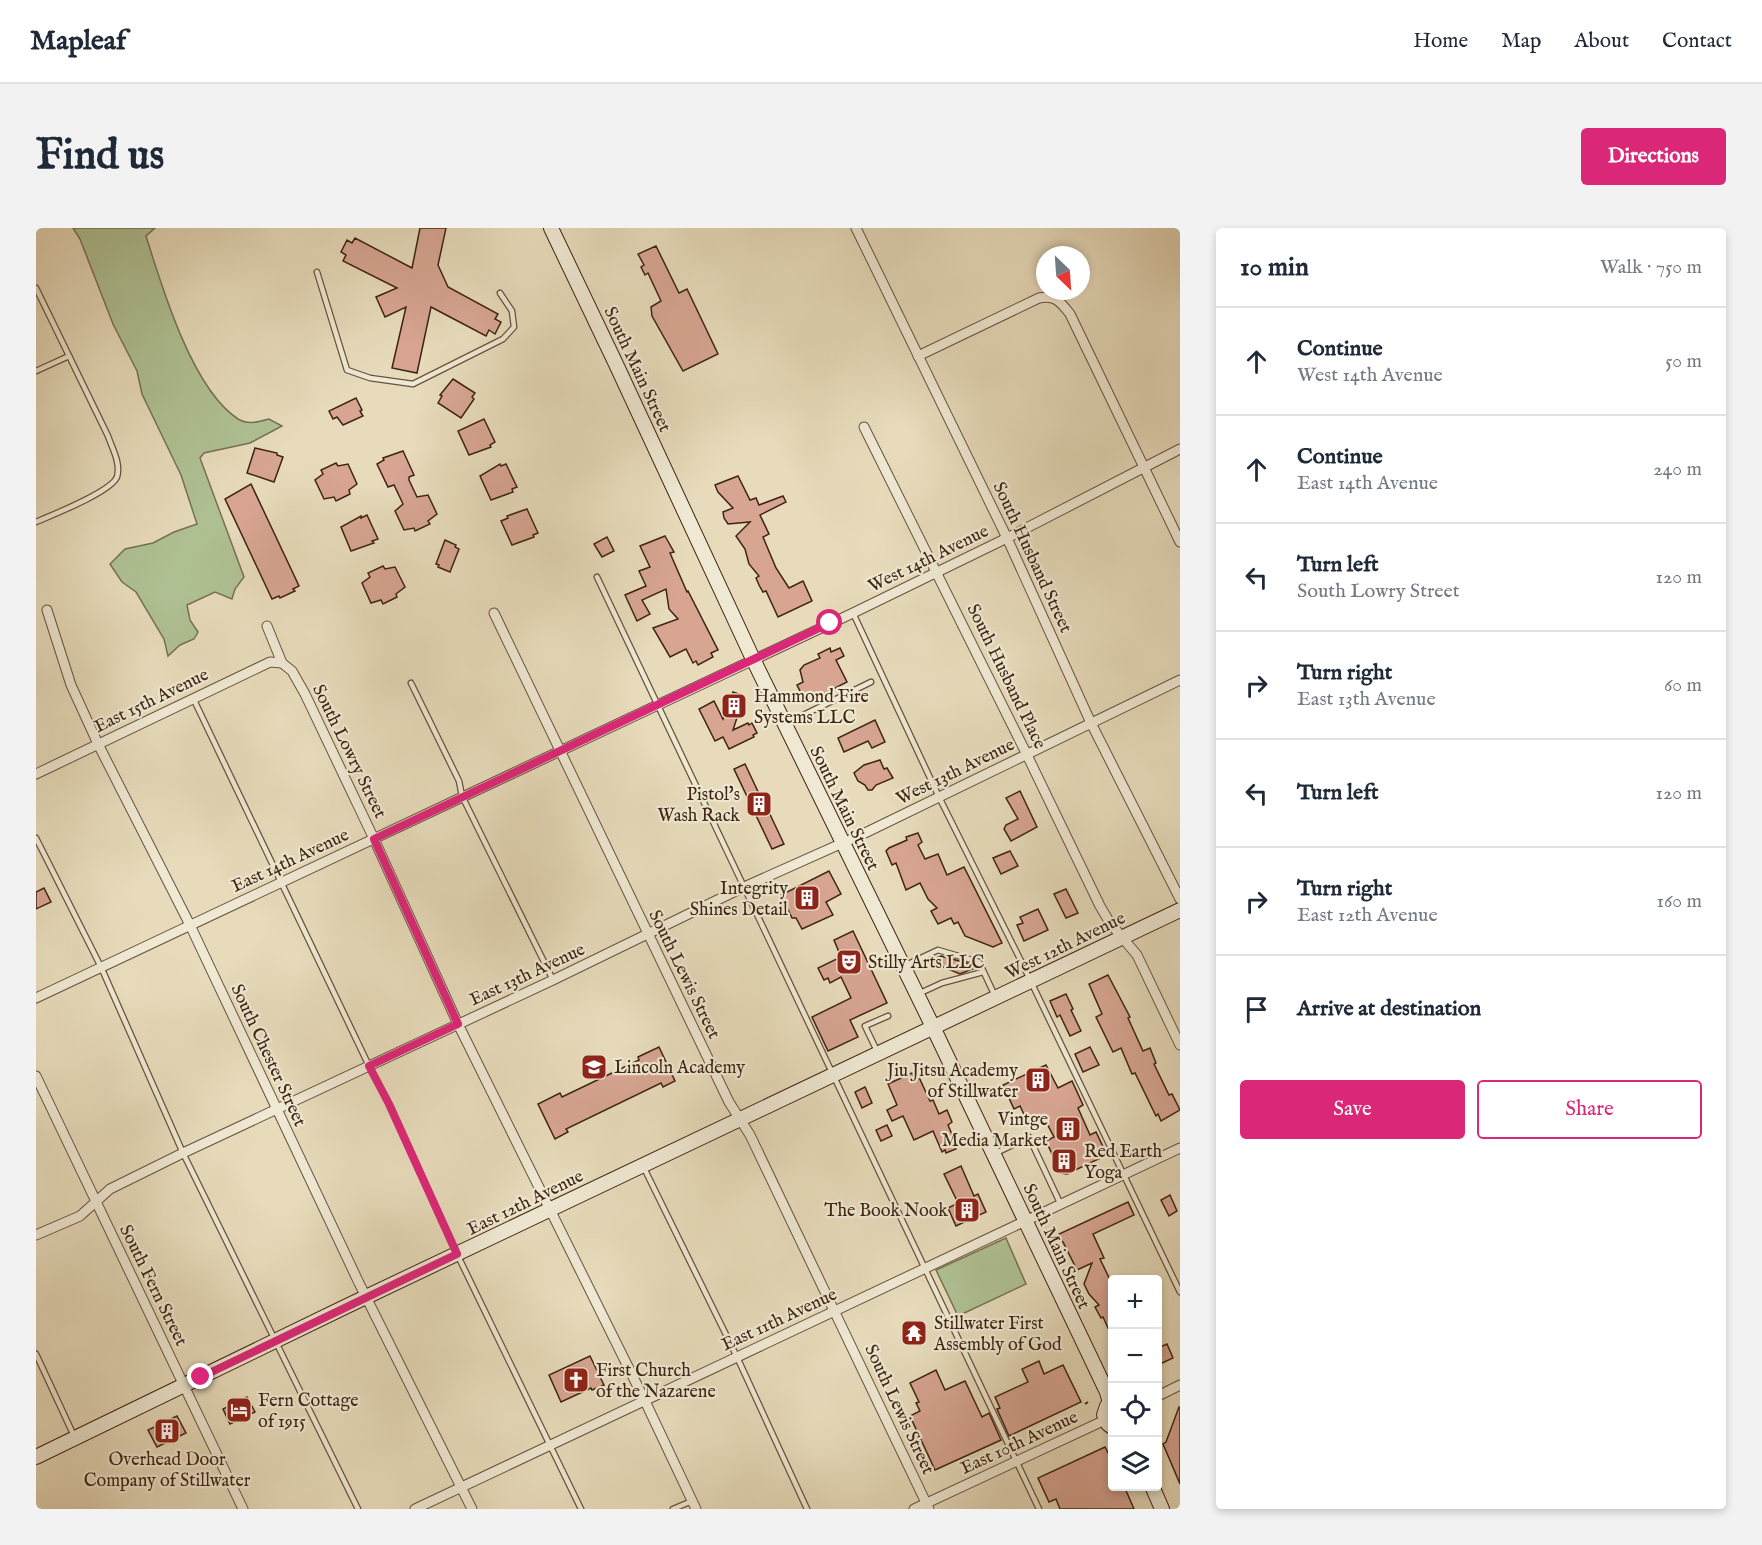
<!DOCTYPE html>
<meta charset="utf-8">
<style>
body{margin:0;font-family:"IM FELL English",serif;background:#f2f2f3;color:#1f2937}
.controls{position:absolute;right:18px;bottom:18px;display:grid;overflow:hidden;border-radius:6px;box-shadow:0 3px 9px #0003}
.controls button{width:54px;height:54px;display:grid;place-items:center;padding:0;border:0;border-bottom:2px solid #e0e1e3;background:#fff;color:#1f2937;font:30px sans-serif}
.compass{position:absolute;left:1000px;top:18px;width:54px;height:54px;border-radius:50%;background:#fff;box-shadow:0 3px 9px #0003;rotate:155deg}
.stop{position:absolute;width:18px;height:18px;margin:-14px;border:4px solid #db2777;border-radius:50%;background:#fff}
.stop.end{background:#db2777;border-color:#fff;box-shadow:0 2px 6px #0008}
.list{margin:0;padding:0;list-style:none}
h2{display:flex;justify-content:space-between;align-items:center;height:78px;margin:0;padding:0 24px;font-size:26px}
h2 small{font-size:20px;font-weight:400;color:#747a83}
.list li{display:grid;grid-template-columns:39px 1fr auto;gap:18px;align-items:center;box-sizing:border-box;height:108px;padding:0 24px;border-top:2px solid #e0e1e3}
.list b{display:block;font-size:22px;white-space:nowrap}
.list p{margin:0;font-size:20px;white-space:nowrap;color:#747a83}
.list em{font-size:20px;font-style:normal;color:#747a83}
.actions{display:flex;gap:12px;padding:18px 24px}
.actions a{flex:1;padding:14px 0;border:2px solid #db2777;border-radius:6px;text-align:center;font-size:21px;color:#db2777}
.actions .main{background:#db2777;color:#fff}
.icon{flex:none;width:33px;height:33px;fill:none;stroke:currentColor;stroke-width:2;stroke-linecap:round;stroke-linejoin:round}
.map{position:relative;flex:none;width:1144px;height:1281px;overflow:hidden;border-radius:6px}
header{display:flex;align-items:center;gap:36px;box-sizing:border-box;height:84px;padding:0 30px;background:#fff;border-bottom:2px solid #e0e1e3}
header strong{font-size:28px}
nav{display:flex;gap:33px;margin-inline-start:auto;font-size:21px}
.intro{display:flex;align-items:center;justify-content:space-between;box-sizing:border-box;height:144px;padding:0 36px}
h1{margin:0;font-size:42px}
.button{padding:15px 27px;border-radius:6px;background:#db2777;color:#fff;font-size:21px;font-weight:700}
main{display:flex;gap:36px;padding:0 36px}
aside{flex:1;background:#fff;border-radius:6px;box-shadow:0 3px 9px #0003}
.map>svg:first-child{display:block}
.green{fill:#afc194;stroke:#767253;stroke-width:1.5}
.building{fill:#d7a592;stroke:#3e2412;stroke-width:1.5}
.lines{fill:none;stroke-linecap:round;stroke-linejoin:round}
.lane-casing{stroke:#68523c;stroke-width:7}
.street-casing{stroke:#68523c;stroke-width:11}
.secondary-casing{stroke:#3e2412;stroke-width:16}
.path{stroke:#3e2412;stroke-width:2;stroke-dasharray:4.5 3;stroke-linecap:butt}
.lane{stroke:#efe8d3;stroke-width:4.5}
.street{stroke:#efe8d3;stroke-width:9}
.secondary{stroke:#efe8d3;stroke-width:14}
.route{stroke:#db2777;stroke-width:8}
.labels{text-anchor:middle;stroke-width:4.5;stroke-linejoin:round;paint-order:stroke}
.street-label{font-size:18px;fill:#3e2412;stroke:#efe8d3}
.poi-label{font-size:18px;fill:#3e2412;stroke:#efe8d3;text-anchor:start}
</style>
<header>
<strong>Mapleaf</strong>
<nav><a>Home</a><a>Map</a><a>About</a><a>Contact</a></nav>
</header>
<div class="intro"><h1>Find us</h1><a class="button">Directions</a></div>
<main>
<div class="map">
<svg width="1144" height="1281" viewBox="0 0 1144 1281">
<rect width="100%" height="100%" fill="#e7dbbb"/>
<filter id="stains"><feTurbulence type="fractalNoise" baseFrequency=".00333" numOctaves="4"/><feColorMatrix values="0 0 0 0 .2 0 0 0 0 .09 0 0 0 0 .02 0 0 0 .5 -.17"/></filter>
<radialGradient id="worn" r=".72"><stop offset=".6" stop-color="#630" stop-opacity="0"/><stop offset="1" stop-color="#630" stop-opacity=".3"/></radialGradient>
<g class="green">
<path d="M37,0H119L110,8C126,59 156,161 202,191C212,197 222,194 233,191L246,198L214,215L168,225L164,230L208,349L199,361L196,371L179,364L151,377L154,392L162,404L158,411L144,417L132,428L128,411L100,364L86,354L74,336L89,321L117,315L138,304L161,296L145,247L106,166L101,143L77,96L44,11Z"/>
<polygon points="970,1010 990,1056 922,1088 900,1042"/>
</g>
<g class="building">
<polygon points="384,0 410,0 402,37 412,59 462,86 459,91 465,94 459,106 453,102 450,108 395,79 381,145 356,140 370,79 349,89 340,69 361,60 307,33 310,27 305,24 311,12 316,15 319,10 376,40"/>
<polygon points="620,18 643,65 651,61 682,126 647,143 616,88 615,79 625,73 612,45 609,47 605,39 608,37 602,26"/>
<polygon points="417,151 439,165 436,169 438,171 425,190 402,175 406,168 404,167"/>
<polygon points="320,170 326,182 324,183 327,188 307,197 301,189 297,191 293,183"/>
<polygon points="448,191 459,214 454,217 455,219 433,227 422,203"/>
<polygon points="219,220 241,225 241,227 247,229 238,254 211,245"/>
<polygon points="367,223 378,247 373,249 373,252 381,269 392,267 401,286 392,293 394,296 379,303 378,300 368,302 359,283 367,276 358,257 352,259 341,236 348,232 347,230"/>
<polygon points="300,235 302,238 312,236 321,256 313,262 314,266 300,273 298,269 288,271 279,252 287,246 285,242"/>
<polygon points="464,236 465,238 470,236 481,259 476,261 477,264 455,272 444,248"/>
<polygon points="702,248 714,272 720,270 723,277 747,268 750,274 724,287 733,306 727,309 740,340 753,360 767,353 776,373 742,389 730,363 727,364 723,357 720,350 723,348 713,336 709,321 700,308 714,294 692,296 688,290 687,284 697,280 682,264 679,257"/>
<polygon points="215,256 263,358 257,361 259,363 244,370 243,368 236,371 189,271"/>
<polygon points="491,281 502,305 497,307 498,309 476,317 465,293 472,290 471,288"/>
<polygon points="331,287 342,311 336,313 338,315 315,323 305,299 325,288 325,290"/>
<polygon points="629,308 638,324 634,325 651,364 652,363 682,422 675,425 677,429 662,437 660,433 657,435 650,421 634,429 617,400 642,391 633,381 630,361 606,372 614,386 601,393 589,367 610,358 603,343 614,339 604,318"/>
<polygon points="571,309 578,323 566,329 558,316"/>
<polygon points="409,312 420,317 419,319 423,321 414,344 402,339 403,337 400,336"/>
<polygon points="347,338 349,341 359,339 369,359 360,366 361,369 347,376 345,372 335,375 326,355 334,349 332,345"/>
<polygon points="794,420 795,424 804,420 808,428 800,432 811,454 770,475 761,457 767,454 764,442 768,437 784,430 782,426"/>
<polygon points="697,464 708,468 697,502 712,495 713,497 716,495 721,505 717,507 718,509 693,521 687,509 679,513 663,481 678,473 687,491"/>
<polygon points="839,492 849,514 836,520 832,513 808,524 802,510"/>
<polygon points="844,532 848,541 851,540 857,550 840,557 836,562 832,562 829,557 822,553 818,545 828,537"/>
<polygon points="709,536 726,572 730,570 734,579 731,580 748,616 736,621 698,541"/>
<polygon points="984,563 1001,599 975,613 968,601 970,597 982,591 970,570"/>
<polygon points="882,605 886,614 882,617 889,631 902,626 911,647 928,639 966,715 957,719 929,708 922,694 918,696 915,690 902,696 895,683 901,680 892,671 884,655 870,662 860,635 856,637 850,623 853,620 871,612 870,609"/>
<polygon points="974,623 982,638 965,646 957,630"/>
<polygon points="793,643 805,666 790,674 797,687 766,701 760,690 756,690 745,667"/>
<polygon points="8,660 15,674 0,681 0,664"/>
<polygon points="1030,661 1042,685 1030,690 1018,666"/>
<polygon points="1002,681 1012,702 988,713 981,697 987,695 984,689"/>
<polygon points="817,703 851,775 814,792 822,809 792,823 776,789 815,770 805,749 794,755 792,750 788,752 782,740 805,729 798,712"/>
<polygon points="905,728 938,737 941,739 924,746 893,733"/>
<polygon points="1072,747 1094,789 1092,790 1107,823 1114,820 1120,835 1118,836 1133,867 1136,866 1144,882 1125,893 1122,886 1120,888 1099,845 1096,846 1085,820 1077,824 1060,789 1066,786 1053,756"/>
<polygon points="1030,766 1037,781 1035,782 1045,803 1034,808 1024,787 1021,789 1014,773"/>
<polygon points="623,819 639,853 627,859 625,855 530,901 532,904 519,911 502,876 524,865 526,869 603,832 602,829"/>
<polygon points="1054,819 1063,837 1047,844 1039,826"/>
<polygon points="1010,837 1022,860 1036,853 1047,877 1042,880 1054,907 1060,904 1071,927 1031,946 1025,945 1010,913 1018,909 1008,890 993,897 984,878 978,881 967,857"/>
<polygon points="876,845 877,847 881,845 894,873 897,872 903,886 911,882 916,894 912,897 921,918 918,918 920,921 910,925 909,922 906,924 897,903 878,912 867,888 856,893 851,882 861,877 852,856"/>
<polygon points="829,859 836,875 826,880 819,864"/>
<polygon points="851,897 856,908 845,913 840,902"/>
<polygon points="925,938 938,968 942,966 950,984 920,998 912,980 922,975 908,946"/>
<polygon points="1134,967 1141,983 1133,988 1125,972"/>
<polygon points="1092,974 1098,987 1057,1006 1068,1030 1064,1031 1077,1058 1077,1111 1067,1089 1065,1090 1059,1079 1063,1077 1053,1066 1048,1056 1056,1035 1041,1042 1023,1006"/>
<polygon points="1131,1116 1137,1130 1122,1137 1122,1120"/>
<polygon points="554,1128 568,1157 556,1162 555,1160 525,1174 513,1147"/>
<polygon points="1003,1133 1008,1146 1027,1137 1045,1174 973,1208 961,1181 964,1180 959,1169 992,1154 986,1141"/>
<polygon points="900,1142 909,1162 929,1153 946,1189 953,1185 965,1212 899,1242 874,1188 884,1183 880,1175 883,1174 874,1155"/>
<polygon points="211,1169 219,1184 194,1196 187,1181"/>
<polygon points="1143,1179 1144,1180 1144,1256 1127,1216 1130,1214"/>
<polygon points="141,1188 150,1205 121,1219 112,1202"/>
<polygon points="1069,1219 1077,1234 1077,1258 1088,1258 1098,1281 1024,1281 1020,1271 1013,1274 1002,1250"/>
</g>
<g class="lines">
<g class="lane-casing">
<g id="lane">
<polyline points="281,44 311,142 334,150 377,156 467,111 478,99 476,83 464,65"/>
<path d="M0,60L72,208C76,220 85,235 81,249C75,264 16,287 0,294"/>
<polyline points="0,143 33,128"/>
<polyline points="561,349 1003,1281"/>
<polyline points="817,385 903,569 986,735 1144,1064"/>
<polyline points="375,455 423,553 426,568 517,752"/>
<polyline points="158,472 333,838 353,876 421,1026 545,1281"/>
<polyline points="751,495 835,454"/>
<polyline points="0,610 65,739 147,925 322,1281"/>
<polyline points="870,737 902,722 943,734 959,768"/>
<polyline points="882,766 906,755 947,744"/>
<polyline points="841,823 829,798 852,788"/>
<polyline points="960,925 993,909 1025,977"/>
<polyline points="608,940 701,1129 771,1281"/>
<polyline points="0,1126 38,1208"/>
<polyline points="637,1281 656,1273"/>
</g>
</g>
<g class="street-casing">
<g id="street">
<polyline points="820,0 971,310 1055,495 1144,671"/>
<path d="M882,128L1003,70C1019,67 1024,73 1034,86L1144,314"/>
<polyline points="828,199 991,527 1064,678 1074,695 1101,727 1144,817"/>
<polyline points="11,382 35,457 62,516 154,697 323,1055 436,1281"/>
<polyline points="458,385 693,874 714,907 893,1281"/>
<polyline points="231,398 246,435 256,443 269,466 338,611 422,796 609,1173 660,1281"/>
<polyline points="0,546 234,434 246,435"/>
<polyline points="0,770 817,385 971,310 1144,221"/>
<polyline points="0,848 207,1281"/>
<polyline points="0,1007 44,988 74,961 147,925 517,752 708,659 829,605 1144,452"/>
<polyline points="1122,1168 1144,1157"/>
<polyline points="379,1281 1144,920"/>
<polyline points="878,1281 1069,1192"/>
</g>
</g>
<g class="secondary-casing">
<g id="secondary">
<polyline points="515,0 579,134 717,431 897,799 1071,1164 1074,1175"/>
<polyline points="1076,1173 1071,1178 1068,1187 1072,1196 1076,1199"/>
<polyline points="0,1229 311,1078 1144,682"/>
<polyline points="1116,1258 1126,1281"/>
</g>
</g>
<polyline class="path" points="1049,1176 1052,1174"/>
<use href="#lane" class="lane"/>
<use href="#street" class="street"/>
<use href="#secondary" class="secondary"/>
</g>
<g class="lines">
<polyline class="route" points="165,1149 421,1026 353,876 333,838 422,796 338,611 794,395"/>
</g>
<defs>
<g id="building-square" transform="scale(1.35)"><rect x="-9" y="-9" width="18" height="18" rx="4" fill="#8f2418" stroke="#efe8d3"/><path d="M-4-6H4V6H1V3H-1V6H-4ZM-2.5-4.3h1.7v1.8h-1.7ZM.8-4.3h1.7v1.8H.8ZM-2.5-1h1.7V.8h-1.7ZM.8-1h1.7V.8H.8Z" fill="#fff"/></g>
<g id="theatre-square" transform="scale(1.35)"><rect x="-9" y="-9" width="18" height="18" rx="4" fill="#8f2418" stroke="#efe8d3"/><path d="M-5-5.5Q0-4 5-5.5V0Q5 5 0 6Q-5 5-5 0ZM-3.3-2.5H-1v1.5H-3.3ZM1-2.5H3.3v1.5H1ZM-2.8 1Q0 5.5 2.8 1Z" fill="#fff"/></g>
<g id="school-square" transform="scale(1.35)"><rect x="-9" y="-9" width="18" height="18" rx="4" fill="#8f2418" stroke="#efe8d3"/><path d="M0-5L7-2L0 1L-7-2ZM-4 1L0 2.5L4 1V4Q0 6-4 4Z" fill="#fff"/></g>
<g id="temple-square" transform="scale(1.35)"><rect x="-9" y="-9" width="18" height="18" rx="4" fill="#8f2418" stroke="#efe8d3"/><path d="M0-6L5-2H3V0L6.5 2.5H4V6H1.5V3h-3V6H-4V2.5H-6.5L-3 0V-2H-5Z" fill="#fff"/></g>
<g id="church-square" transform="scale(1.35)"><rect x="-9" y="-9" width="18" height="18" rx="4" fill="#8f2418" stroke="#efe8d3"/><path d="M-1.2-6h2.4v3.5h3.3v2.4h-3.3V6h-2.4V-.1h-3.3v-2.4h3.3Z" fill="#fff"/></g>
<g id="hotel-square" transform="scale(1.35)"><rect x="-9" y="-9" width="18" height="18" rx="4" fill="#8f2418" stroke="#efe8d3"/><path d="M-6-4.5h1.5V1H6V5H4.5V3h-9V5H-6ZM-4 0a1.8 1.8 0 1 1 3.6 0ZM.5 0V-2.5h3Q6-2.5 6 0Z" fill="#fff"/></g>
</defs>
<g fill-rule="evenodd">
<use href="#building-square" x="698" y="478"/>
<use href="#building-square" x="723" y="576"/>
<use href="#building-square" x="771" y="670"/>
<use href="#theatre-square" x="813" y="734"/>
<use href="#school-square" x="558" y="839"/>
<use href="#building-square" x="1002" y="852"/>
<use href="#building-square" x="1032" y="901"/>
<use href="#building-square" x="1028" y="933"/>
<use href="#building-square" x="931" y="982"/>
<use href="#temple-square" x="878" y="1105"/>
<use href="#church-square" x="540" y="1152"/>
<use href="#hotel-square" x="203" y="1182"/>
<use href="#building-square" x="131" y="1203"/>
</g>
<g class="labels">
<g class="street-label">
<text transform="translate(602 141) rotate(65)" y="6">South Main Street</text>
<text transform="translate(997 329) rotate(65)" y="6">South Husband Street</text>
<text transform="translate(892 330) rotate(-26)" y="6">West 14th Avenue</text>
<text transform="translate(971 448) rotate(64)" y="6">South Husband Place</text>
<text transform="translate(115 472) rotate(-26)" y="6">East 15th Avenue</text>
<text transform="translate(314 523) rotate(64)" y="6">South Lowry Street</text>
<text transform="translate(919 543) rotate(-26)" y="6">West 13th Avenue</text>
<text transform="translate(809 580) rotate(64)" y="6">South Main Street</text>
<text transform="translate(254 632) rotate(-25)" y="6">East 14th Avenue</text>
<text transform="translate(1029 717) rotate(-26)" y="6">West 12th Avenue</text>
<text transform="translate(491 746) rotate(-25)" y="6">East 13th Avenue</text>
<text transform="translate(649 746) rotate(64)" y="6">South Lewis Street</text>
<text transform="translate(233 827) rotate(65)" y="6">South Chester Street</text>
<text transform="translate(489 974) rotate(-26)" y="6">East 12th Avenue</text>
<text transform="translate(1021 1018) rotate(65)" y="6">South Main Street</text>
<text transform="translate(118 1057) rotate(64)" y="6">South Fern Street</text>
<text transform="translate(743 1091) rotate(-25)" y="6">East 11th Avenue</text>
<text transform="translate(864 1181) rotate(65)" y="6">South Lewis Street</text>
<text transform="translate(983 1214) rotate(-25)" y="6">East 10th Avenue</text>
</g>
<g class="poi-label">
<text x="718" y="474">Hammond Fire<tspan x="718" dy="21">Systems LLC</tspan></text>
<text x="704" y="572" text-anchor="end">Pistol's<tspan x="704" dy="21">Wash Rack</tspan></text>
<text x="752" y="666" text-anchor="end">Integrity<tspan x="752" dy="21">Shines Detail</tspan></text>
<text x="832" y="740">Stilly Arts LLC</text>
<text x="578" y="845">Lincoln Academy</text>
<text x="982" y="848" text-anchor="end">Jiu Jitsu Academy<tspan x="982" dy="21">of Stillwater</tspan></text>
<text x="1012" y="897" text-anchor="end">Vintge<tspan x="1012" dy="21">Media Market</tspan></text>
<text x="1048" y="929">Red Earth<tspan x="1048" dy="21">Yoga</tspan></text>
<text x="912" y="988" text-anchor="end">The Book Nook</text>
<text x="898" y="1101">Stillwater First<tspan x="898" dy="21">Assembly of God</tspan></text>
<text x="560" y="1148">First Church<tspan x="560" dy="21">of the Nazarene</tspan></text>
<text x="222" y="1178">Fern Cottage<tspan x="222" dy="21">of 1915</tspan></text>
<text x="131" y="1237" text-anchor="middle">Overhead Door<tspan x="131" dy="21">Company of Stillwater</tspan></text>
</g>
</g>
<rect width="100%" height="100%" filter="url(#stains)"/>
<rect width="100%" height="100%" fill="url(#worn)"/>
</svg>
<div class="controls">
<button>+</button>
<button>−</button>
<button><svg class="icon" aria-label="locate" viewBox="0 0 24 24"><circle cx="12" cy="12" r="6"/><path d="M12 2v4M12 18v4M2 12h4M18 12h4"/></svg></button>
<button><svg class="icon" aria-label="layers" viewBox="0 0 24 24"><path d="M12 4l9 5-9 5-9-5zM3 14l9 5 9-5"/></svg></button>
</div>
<svg class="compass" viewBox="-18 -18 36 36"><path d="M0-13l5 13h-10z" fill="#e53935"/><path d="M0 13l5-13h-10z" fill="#747a83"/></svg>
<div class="stop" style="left:794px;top:395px"></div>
<div class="stop end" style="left:165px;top:1149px"></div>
</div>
<aside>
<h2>10 min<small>Walk · 750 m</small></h2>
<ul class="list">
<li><svg class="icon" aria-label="ahead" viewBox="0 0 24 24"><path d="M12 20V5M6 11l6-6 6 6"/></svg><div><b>Continue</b><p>West 14th Avenue</p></div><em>50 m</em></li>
<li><svg class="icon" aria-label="ahead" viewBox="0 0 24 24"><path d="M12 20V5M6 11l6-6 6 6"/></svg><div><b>Continue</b><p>East 14th Avenue</p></div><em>240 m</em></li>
<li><svg class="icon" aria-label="left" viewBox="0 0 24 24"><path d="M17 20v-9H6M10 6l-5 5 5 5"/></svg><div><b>Turn left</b><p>South Lowry Street</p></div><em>120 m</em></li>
<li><svg class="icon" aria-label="right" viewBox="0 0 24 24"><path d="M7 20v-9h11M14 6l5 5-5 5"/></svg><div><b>Turn right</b><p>East 13th Avenue</p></div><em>60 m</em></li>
<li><svg class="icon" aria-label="left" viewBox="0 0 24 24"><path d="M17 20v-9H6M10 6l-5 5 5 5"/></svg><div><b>Turn left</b></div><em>120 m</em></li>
<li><svg class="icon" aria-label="right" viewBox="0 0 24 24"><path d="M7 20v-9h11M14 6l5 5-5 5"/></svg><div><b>Turn right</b><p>East 12th Avenue</p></div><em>160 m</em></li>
<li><svg class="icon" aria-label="arrive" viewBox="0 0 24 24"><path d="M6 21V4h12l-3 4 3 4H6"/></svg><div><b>Arrive at destination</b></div></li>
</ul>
<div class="actions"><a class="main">Save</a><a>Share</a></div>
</aside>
</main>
